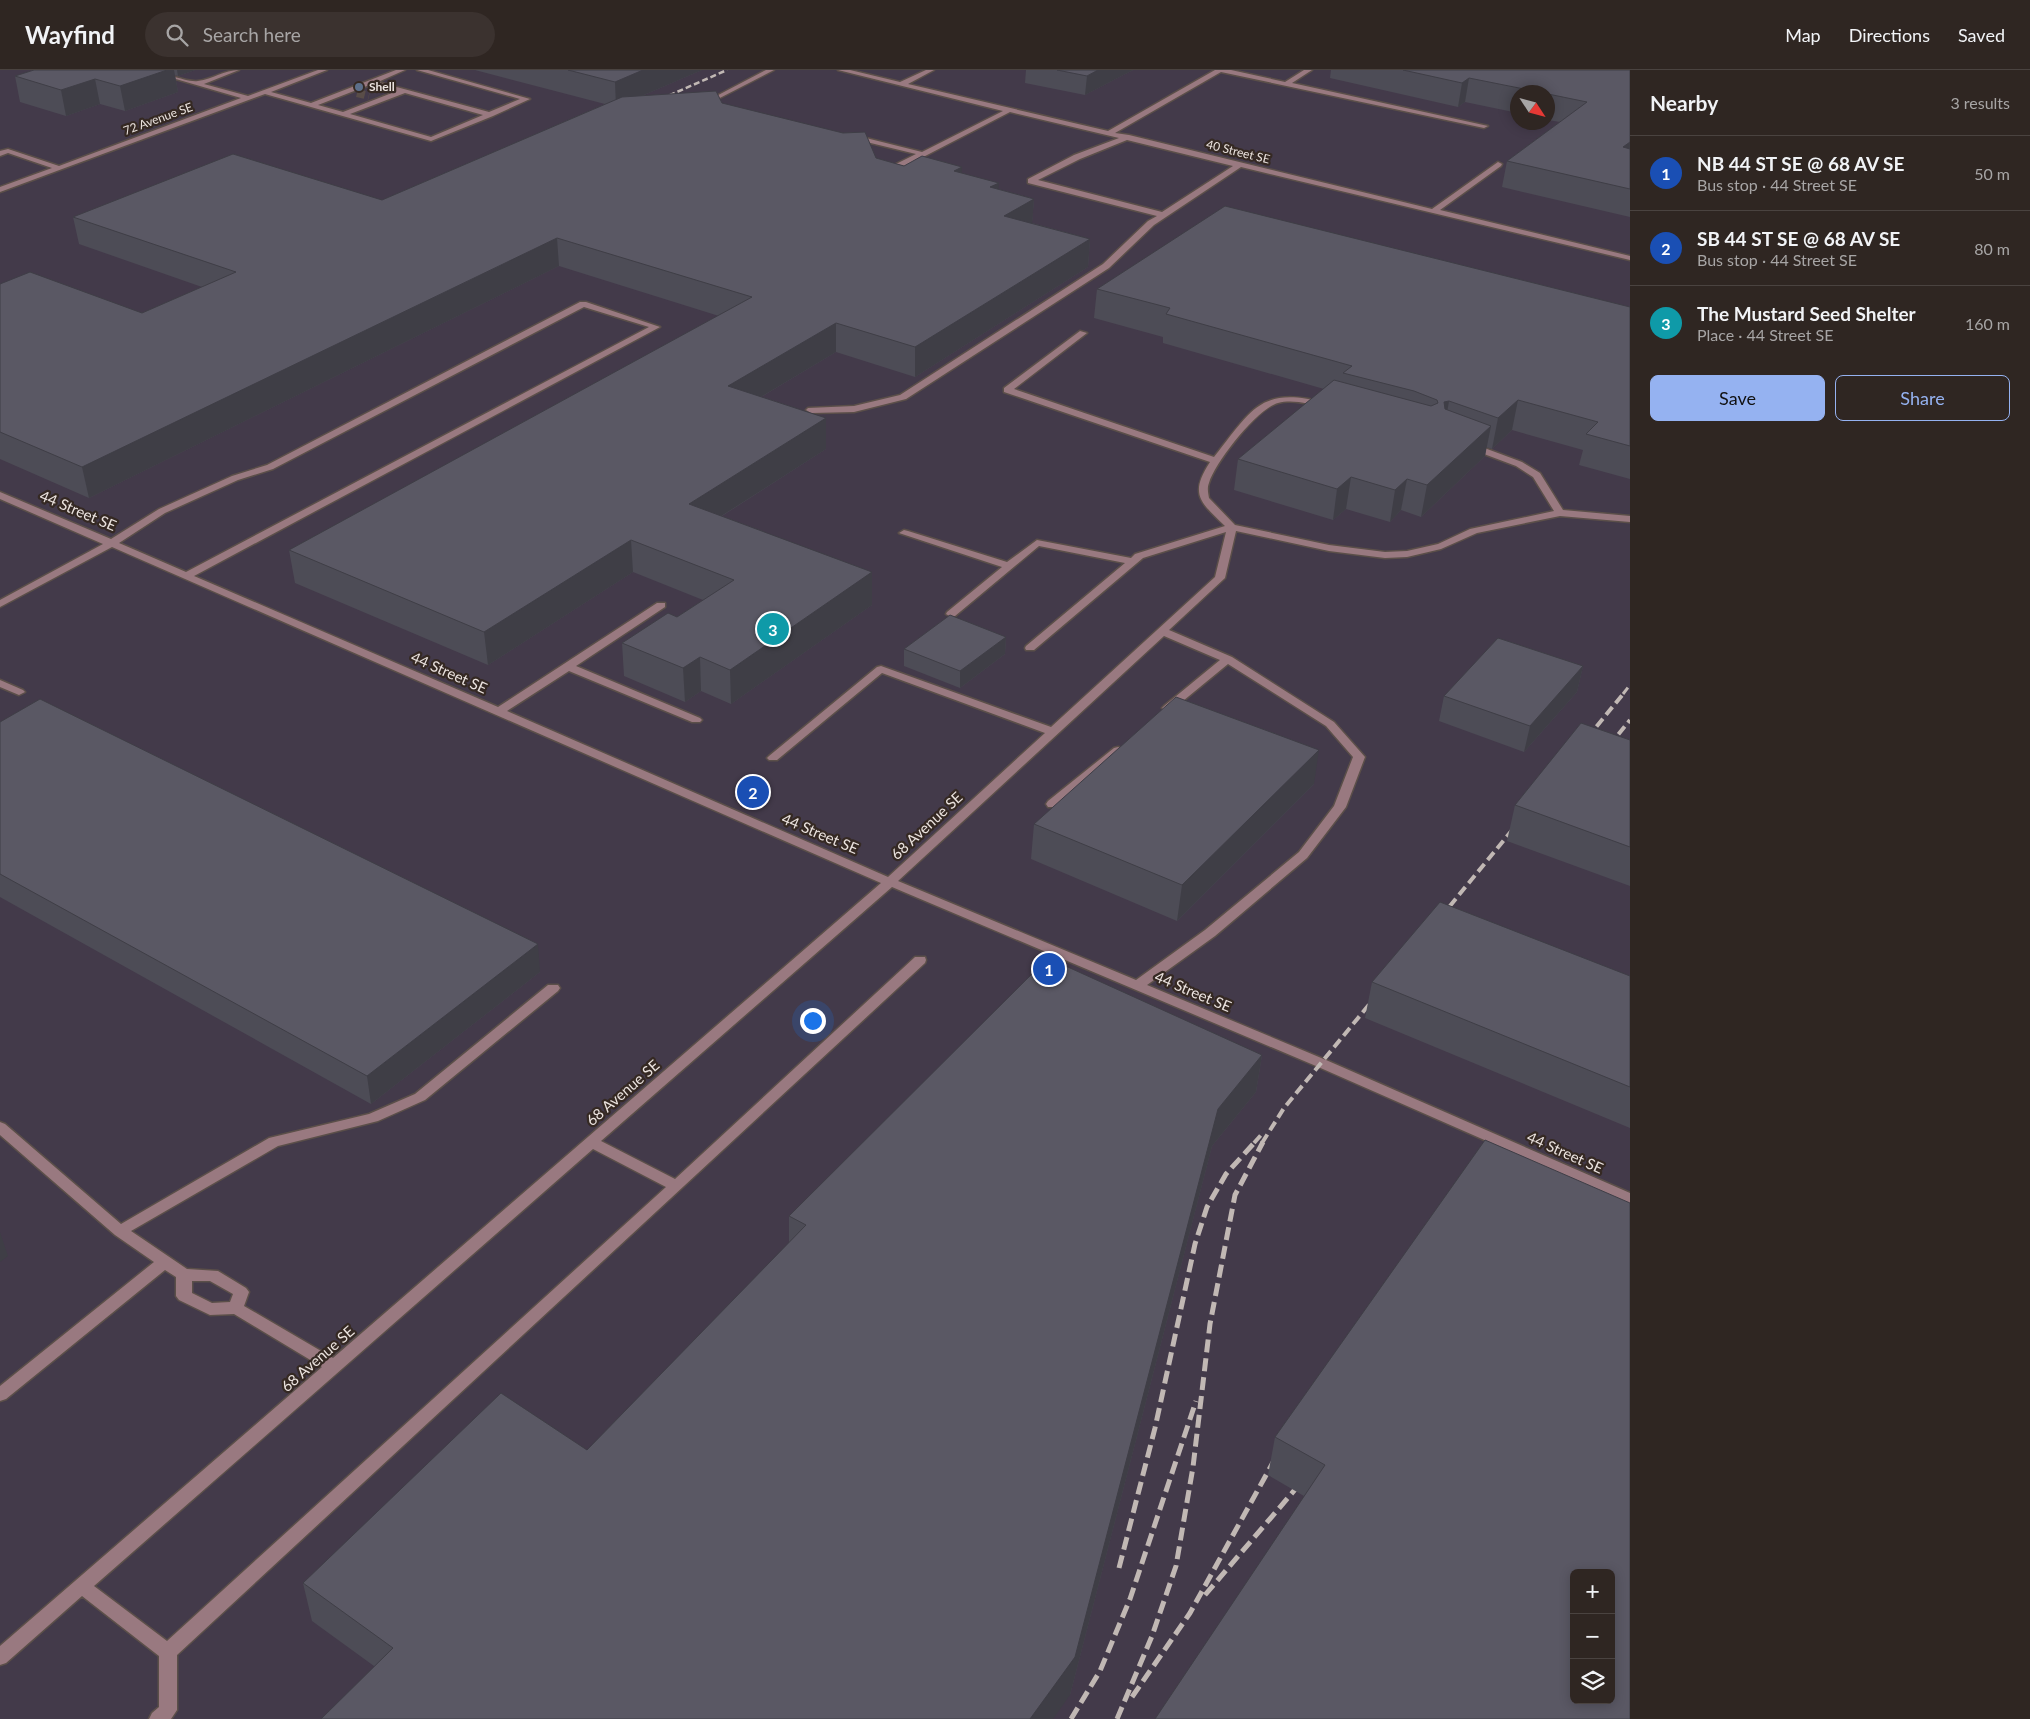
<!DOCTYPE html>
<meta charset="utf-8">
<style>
body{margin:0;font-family:Lato,sans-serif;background:#3b322f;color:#f1f3f6}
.controls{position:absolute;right:15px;bottom:15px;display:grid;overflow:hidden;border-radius:8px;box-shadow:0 2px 12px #0003}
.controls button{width:45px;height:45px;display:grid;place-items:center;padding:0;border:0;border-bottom:1px solid #4a4340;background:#2f2622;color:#f1f3f6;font:25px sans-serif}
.compass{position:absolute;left:1510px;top:15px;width:45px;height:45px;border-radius:50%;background:#2f2622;box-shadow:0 2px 12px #0003;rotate:126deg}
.you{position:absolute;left:812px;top:950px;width:18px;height:18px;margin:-12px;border:4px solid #fff;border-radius:50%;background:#1a73e8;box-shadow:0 0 0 8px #1a73e833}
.badge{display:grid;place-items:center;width:32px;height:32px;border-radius:50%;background:#95b2f1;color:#fff;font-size:16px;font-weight:700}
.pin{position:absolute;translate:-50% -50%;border:2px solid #fff;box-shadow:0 1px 5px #0006}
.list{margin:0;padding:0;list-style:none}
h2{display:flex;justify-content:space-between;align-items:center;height:65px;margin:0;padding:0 20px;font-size:21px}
h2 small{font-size:16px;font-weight:400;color:#a7a5a5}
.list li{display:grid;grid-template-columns:32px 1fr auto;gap:15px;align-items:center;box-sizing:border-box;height:75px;padding:0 20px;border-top:1px solid #4a4340}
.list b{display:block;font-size:19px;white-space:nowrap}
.list p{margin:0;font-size:16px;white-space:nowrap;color:#a7a5a5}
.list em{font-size:16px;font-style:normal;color:#a7a5a5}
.actions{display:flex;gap:10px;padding:15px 20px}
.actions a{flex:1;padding:11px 0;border:1px solid #95b2f1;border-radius:8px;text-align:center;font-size:18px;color:#95b2f1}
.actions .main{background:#95b2f1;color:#111}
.icon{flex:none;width:28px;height:28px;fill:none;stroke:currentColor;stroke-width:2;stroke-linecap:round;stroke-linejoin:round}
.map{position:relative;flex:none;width:1630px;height:1649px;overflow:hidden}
header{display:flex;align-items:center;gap:30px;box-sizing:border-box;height:70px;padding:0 25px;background:#2f2622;border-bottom:1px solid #4a4340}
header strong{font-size:24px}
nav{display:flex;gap:28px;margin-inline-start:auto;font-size:18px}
.search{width:350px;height:45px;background:#3b322f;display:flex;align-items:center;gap:12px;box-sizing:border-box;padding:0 18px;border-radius:28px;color:#a7a5a5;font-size:19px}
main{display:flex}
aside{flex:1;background:#2f2622}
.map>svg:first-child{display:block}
.industrial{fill:#433a4a;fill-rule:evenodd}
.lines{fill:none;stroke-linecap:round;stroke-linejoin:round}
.minor-tunnel{stroke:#594d48;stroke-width:8;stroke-dasharray:8 4;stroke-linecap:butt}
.minor-casing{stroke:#5b4f49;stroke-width:3}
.minor{fill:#997980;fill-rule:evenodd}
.rail-far3{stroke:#c1b8b4;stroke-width:2.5;stroke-dasharray:6 3;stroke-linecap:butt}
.rail-far2{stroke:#c1b8b4;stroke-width:3;stroke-dasharray:8 4;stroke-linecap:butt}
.rail-far1{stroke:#c1b8b4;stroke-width:4;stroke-dasharray:10 5;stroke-linecap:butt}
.rail{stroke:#c1b8b4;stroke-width:5;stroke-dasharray:13 6;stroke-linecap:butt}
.wall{fill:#4d4c56}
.shaded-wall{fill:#3f3e46}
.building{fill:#5a5864;stroke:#3f3e46;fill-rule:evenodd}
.service-dot{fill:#5c6f8a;stroke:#352923;stroke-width:2}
.labels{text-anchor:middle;stroke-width:4.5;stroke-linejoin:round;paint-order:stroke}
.far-poi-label{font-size:12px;font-weight:bold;fill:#ebe3df;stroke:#352923;text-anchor:start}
.far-street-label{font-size:12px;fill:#ebe3df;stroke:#352923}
.street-label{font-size:15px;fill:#ebe3df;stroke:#352923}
</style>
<header>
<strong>Wayfind</strong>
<div class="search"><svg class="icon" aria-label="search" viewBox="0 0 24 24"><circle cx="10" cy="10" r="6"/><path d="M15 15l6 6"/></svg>Search here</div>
<nav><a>Map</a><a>Directions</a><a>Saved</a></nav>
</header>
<main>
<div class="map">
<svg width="1630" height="1649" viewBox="0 0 1630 1649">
<rect width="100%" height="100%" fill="#3f332d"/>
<path class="industrial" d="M0,0H1630V1649H0ZM1518,22H1548V52H1518ZM1574,1503H1611V1630H1574Z"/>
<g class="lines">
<polyline class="minor-tunnel" points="357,23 369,26"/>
<g class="minor-casing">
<g id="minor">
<path d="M145,0C161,0 186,13 198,11C213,9 224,0 239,0L204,14L248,26L318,0H327L271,22L311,33L396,0H405L378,12L489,42L520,29L417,0H428L530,29L493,46L431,71L265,24L0,122V117L52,98L8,83L0,86V81L8,79L59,96L241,28ZM372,14L397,21L343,42L318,35ZM405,23L483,45L431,67L350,44Z"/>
<polygon points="766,0 774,0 710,33 705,32"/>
<path d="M838,0H850L900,12L926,0H934L908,14L1108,61L1215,0H1231L1285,12L1304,0H1312L1292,13L1488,56L1484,58L1221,2L1115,63L1129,65L1432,139L1498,92L1502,94L1501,96L1440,140L1630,186V190L1241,97L1154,155L1109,198L906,329L854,342L811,343L806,340L808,338L854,336L900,325L1103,194L1148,151L1157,146L1028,113V109L1074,85L1119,68L1010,42L902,98H896V94L916,84L850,68V64L922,82L1003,41ZM1127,70L1233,96L1162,142L1038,110L1080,89Z"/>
<path d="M580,232H586L660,257L194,506L498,637L657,533H665V537L576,596L700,648L702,650L700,652H692L569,601L507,641L888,807L1045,663L882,603L777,690H769L767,688L769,686L877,597L881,596L1051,657L1215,507L1226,462L1143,488L1034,580H1026L1025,578L1026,576L1125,493L1039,476L955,546L951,547L946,544L947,542L1002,497L899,463L904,460L908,461L1007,492L1037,470L1131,488L1135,484L1225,456C1200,432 1189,424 1210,392L1004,322V318L1080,261L1087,263L1014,319L1214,387C1253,338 1260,316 1327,333L1329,335L1324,338C1310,334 1293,329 1278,333C1258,338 1215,392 1209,413C1207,418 1208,422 1209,428L1235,455L1329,475L1385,482L1407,481L1438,474L1470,459L1554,441L1533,407L1516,396L1468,378L1466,376L1471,373L1522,392L1540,403L1563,440L1630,446V452L1560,446L1477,463L1441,479L1407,487L1385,488L1329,481L1236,461L1225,508L1169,560L1232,587L1334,652L1365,687L1346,737L1307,788L1215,866L1147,915L1326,990L1630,1123V1134L1316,996L892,817L601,1071L675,1109L915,887H925L926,890L925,893L177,1585V1640L171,1649H149L152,1643L159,1637V1586L82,1526L6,1593L0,1595V1576L322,1297L234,1244L210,1245L179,1230L176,1226V1207L165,1200L6,1329L0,1331V1316L154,1192L115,1165L0,1065V1052L5,1054L121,1154L269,1068L369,1044L415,1024L548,915H558L560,918L558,921L425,1030L378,1051L278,1076L131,1161L187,1199L218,1201L246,1218L249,1222L244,1236L333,1288L881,813L112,477L0,537V530L103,474L0,429V422L111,469L159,439L232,406L267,395ZM584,237L649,257L186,502L119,473L165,443L238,410L273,399ZM1164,566L1220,590L1164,636L1162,638L1164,640H1172L1228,594L1326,656L1353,687L1334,736L1299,782L1205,860L1136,910L898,811ZM593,1079L666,1117L167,1571L94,1516ZM192,1211H210L233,1224L230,1232L212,1233L192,1223Z"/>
<polygon points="0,610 23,620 25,622 19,625 0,617"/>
<polygon points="1118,677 1122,678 1124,680 1122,682 1056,737 1048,737 1046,734 1048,731 1114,678"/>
</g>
</g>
<use href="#minor" class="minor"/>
<polyline class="rail-far3" points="661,29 727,0"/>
<polyline class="rail-far2" points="1623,624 1630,615"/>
<g class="rail-far1">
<polyline points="1587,668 1624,623"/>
<polyline points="1609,676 1630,650"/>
<polyline points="1440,848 1518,753"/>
<polyline points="1254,1073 1261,1065"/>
<polyline points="1262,1073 1284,1038 1377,925"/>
</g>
<g class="rail">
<polyline points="1119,1498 1155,1358 1195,1174 1207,1137 1226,1104 1255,1072"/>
<polyline points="1205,1525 1304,1409"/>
<polyline points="1132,1627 1190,1543 1276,1387"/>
<polyline points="1071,1649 1100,1601 1130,1529 1196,1331"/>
<polyline points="1117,1649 1152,1566 1176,1496 1193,1397 1210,1254 1235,1125 1263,1072"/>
</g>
</g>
<g class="wall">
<polygon points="34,0 195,0 178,6 175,5 178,22 125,41 100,34 66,46 20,32 15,6"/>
<polygon points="475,0 702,0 644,25 722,33 876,88 904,96 962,103 998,119 1034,129 1032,153 1090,169 1088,197 915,307 836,282 761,327 826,379 722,446 872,535 731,634 701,621 685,632 624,606 622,573 677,547 703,530 633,502 488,595 295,513 289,480 719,246 559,196 89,428 0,389 0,214 142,243 202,217 79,174 73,147 382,130 605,34"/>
<polygon points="1026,0 1133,0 1085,25 1025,13"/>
<polygon points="1331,0 1630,0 1630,147 1502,117 1507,91 1560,52 1548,50 1548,22 1518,22 1518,43 1465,32 1458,37 1330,8"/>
<polygon points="1097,219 1630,237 1630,409 1579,395 1583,380 1512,360 1492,379 1486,377 1485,386 1421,447 1401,440 1390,452 1346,439 1333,450 1234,420 1238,389 1324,319 1163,273 1163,267 1094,248"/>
<polygon points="1006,567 1005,584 960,618 904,596 904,579"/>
<polygon points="1583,596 1577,622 1524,682 1439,651 1444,626"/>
<polygon points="0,652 540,902 371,1034 0,827"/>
<polygon points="1630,670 1630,816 1507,771 1515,735"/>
<polygon points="1314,714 1177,851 1031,789 1034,754"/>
<polygon points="1630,906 1630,1058 1365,948 1372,912"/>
<polygon points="1262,985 1256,1022 1212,1076 1070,1625 374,1596 312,1551 303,1513 587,1380 789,1173 789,1146"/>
<polygon points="1630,1133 1304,1426 1268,1405 1275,1367"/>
</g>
<g class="shaded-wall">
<polygon points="150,0 174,0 178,22 125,41 120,16"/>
<polygon points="177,0 195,0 178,6"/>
<polygon points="643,0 702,0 616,37 615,12"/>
<polygon points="1098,0 1133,0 1085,25 1087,6"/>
<polygon points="1469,8 1465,32 1458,37 1462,13"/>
<polygon points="95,9 100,34 66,46 61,20"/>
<polygon points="1630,72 1630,92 1623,77"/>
<polygon points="962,97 961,124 954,101"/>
<polygon points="999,113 997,140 990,117"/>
<polygon points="1034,129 1032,156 1004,146"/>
<polygon points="557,168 559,196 89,428 82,397"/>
<polygon points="1090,169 1088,197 915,307 915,277"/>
<polygon points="836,253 836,282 729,346 728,316"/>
<polygon points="1518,330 1512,360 1492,379 1498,348"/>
<polygon points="1449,331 1444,361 1444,332"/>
<polygon points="826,348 826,379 690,466 689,434"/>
<polygon points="1491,356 1485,386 1421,447 1427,415"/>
<polygon points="1351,407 1346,439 1333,450 1337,419"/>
<polygon points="1407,409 1401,440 1390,452 1395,420"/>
<polygon points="631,470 633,502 488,595 484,562"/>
<polygon points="872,502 872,535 731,634 730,600"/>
<polygon points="1006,567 1005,584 960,618 960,601"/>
<polygon points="700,587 701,621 685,632 683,598"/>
<polygon points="1583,596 1577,622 1524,682 1530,656"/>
<polygon points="1319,680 1314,714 1177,851 1182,815"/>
<polygon points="538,874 540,902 371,1034 367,1006"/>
<polygon points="1262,985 1256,1022 1212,1076 1070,1625 1053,1649 1030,1649 1218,1039"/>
<polygon points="0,1162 8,1186 0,1192"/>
</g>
<g class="building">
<polygon points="34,0 167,0 120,16 95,9 61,20 15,6"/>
<polygon points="568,0 643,0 615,12"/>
<polygon points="1057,0 1098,0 1087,6"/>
<polygon points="1403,0 1630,0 1630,72 1623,77 1630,79 1630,119 1507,91 1587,32 1548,24 1548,22 1539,22 1469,8 1462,13"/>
<polygon points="716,21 722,33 843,63 865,62 876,88 904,96 922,86 962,97 954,101 999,113 990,117 1034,129 1004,146 1090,169 915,277 836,253 728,316 826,348 689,434 872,502 730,600 700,587 683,598 622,573 668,543 677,547 734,510 631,470 484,562 289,480 752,227 557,168 82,397 0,362 0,214 30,202 142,243 236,202 73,147 233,84 382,130 622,27"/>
<polygon points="1225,136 1630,237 1630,376 1586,364 1598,352 1518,330 1498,348 1449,331 1444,332 1445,339 1491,356 1427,415 1407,409 1395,420 1351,407 1337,419 1238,389 1334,310 1431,336 1438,333 1437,330 1414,321 1343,303 1352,296 1166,244 1170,238 1097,219"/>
<polygon points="950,545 1006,567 960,601 904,579"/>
<polygon points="1498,568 1583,596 1530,656 1444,626"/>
<polygon points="1176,627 1319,680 1182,815 1034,754"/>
<polygon points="40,629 538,874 367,1006 0,804 0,652"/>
<polygon points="1581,653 1630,670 1630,777 1515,735"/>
<polygon points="1440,832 1630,906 1630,1017 1372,912"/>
<polygon points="1048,888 1262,985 1218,1039 1075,1587 1030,1649 321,1649 393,1578 303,1513 501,1323 587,1380 806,1155 789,1146"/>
<path d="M1485,1070L1630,1133V1649H1155L1325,1395L1275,1367ZM1574,1503H1611V1630H1574Z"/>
</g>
<circle class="service-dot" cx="359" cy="17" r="5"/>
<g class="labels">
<g class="far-poi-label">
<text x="369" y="21">Shell</text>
</g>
<g class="far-street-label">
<text transform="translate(158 49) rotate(-20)" y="4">72 Avenue SE</text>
<text transform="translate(1238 82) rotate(14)" y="4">40 Street SE</text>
</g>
<g class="street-label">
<text transform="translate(78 441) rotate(23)" y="5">44 Street SE</text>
<text transform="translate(449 603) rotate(24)" y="5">44 Street SE</text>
<text transform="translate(927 756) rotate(-43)" y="5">68 Avenue SE</text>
<text transform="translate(820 764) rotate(23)" y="5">44 Street SE</text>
<text transform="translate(1193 922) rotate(23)" y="5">44 Street SE</text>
<text transform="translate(623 1023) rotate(-41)" y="5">68 Avenue SE</text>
<text transform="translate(1565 1083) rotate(24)" y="5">44 Street SE</text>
<text transform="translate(318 1289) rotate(-41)" y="5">68 Avenue SE</text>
</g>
</g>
</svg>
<div class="controls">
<button>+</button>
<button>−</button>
<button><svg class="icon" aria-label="layers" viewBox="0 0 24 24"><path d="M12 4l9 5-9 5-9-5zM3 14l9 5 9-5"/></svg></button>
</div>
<svg class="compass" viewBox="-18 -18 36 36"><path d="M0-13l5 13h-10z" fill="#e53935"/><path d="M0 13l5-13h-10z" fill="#a7a5a5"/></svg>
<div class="you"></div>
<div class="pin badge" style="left:1049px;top:899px;background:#1a4fb4">1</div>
<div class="pin badge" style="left:753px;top:722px;background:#1a4fb4">2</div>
<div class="pin badge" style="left:773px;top:559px;background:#0f9aa8">3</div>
</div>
<aside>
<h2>Nearby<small>3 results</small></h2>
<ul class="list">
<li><span class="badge" style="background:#1a4fb4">1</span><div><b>NB 44 ST SE @ 68 AV SE</b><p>Bus stop · 44 Street SE</p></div><em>50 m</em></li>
<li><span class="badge" style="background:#1a4fb4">2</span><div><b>SB 44 ST SE @ 68 AV SE</b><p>Bus stop · 44 Street SE</p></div><em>80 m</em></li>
<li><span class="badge" style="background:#0f9aa8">3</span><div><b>The Mustard Seed Shelter</b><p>Place · 44 Street SE</p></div><em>160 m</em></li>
</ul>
<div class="actions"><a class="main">Save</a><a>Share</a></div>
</aside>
</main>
